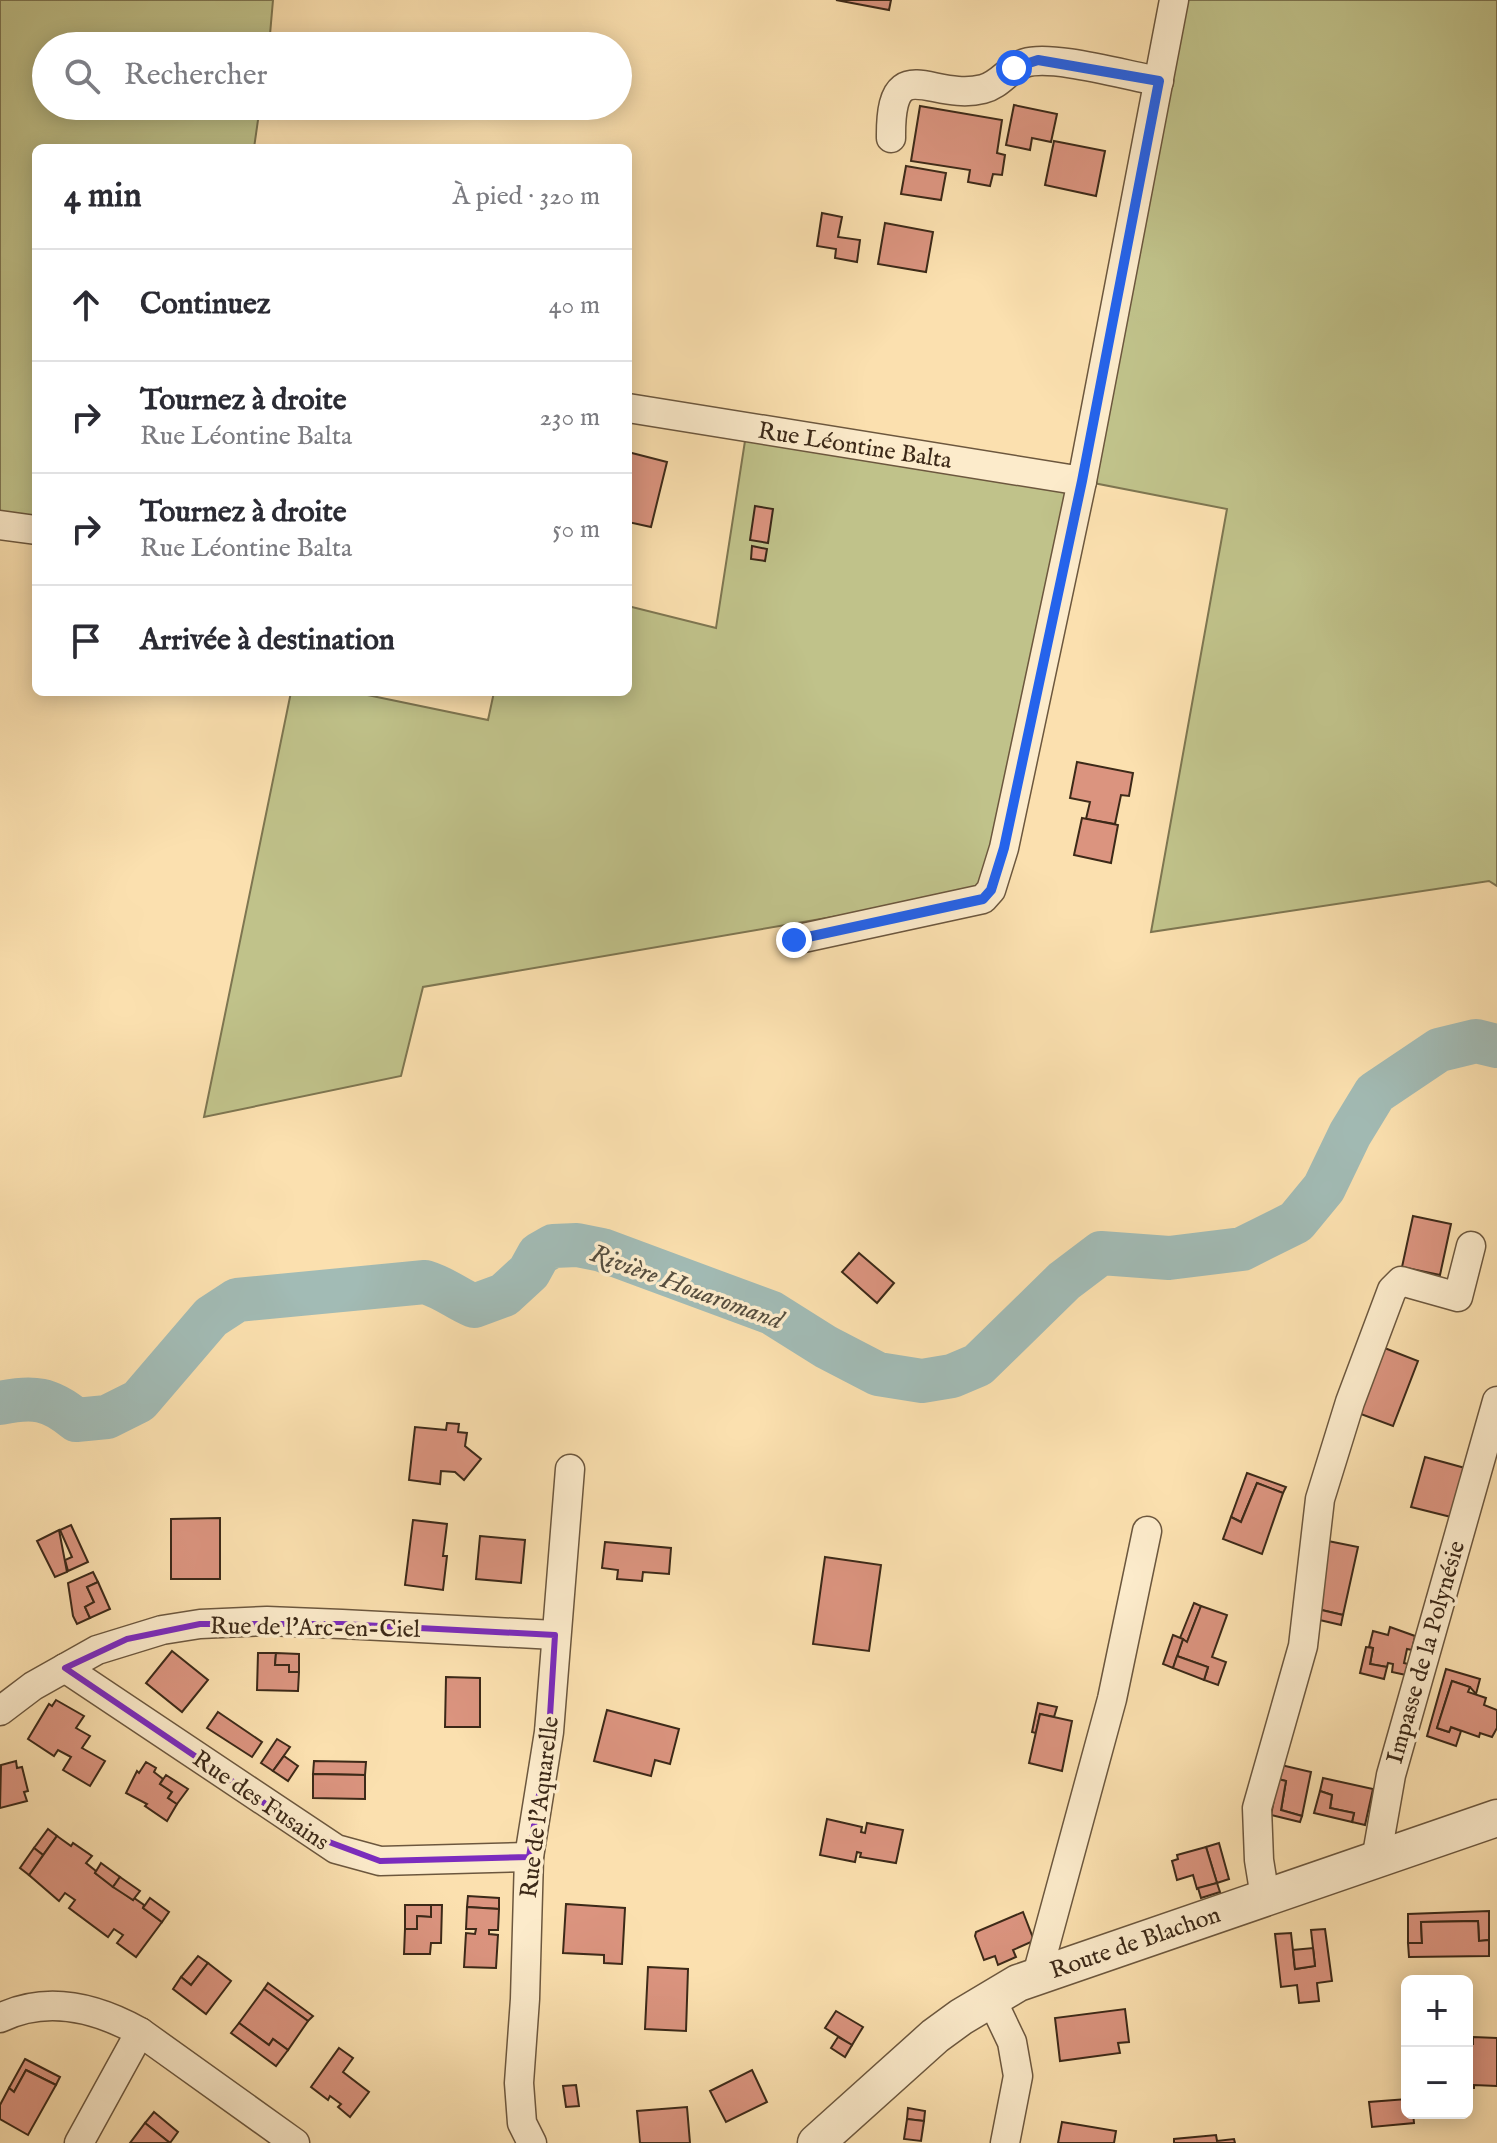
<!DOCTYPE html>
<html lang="fr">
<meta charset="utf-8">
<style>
body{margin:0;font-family:"IM FELL English",serif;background:#f2f2f3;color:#2b2b33}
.controls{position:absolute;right:24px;bottom:24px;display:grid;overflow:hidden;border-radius:12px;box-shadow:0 4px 20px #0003}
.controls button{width:72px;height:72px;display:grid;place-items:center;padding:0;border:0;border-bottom:2px solid #e1e1e2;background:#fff;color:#2b2b33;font:40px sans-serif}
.stop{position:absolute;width:24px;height:24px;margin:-18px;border:6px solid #2563eb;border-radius:50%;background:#fff}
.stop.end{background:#2563eb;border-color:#fff;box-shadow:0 2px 8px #0008}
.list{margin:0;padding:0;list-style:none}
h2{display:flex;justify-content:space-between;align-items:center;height:104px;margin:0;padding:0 32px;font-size:34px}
h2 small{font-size:26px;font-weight:400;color:#7c7c81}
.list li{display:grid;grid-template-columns:52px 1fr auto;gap:24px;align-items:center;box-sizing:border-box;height:112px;padding:0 32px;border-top:2px solid #e1e1e2}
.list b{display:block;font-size:30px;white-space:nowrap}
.list p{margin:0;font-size:26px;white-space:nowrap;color:#7c7c81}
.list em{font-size:26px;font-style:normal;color:#7c7c81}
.icon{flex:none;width:44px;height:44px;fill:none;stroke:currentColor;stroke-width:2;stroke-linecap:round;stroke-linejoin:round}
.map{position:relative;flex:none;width:1497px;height:2143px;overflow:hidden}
.search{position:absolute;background:#fff;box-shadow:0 4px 20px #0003;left:32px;top:32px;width:600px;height:88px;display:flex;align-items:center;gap:20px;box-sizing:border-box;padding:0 28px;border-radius:44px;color:#7c7c81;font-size:30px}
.panel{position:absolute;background:#fff;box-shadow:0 4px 20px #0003;left:32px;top:144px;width:600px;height:552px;border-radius:12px}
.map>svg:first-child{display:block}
.green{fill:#c0c28a;stroke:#7e7651;stroke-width:2}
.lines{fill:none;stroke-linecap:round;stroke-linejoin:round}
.river{stroke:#a2bbb5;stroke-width:44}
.building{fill:#db947f;stroke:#3c2918;stroke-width:2}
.minor-casing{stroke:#6c573e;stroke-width:31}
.tertiary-casing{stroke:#6c573e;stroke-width:39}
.minor{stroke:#fcebcb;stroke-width:28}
.tertiary{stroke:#fcebcb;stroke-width:36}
.route{stroke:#2563eb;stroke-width:10}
.marked{fill:none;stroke:#7b2cbf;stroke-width:6;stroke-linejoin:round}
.labels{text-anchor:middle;stroke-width:7;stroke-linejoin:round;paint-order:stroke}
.street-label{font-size:24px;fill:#3c2918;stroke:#fcebcb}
.water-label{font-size:26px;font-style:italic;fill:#564e3f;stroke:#fcebcb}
</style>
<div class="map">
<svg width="1497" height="2143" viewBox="0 0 1497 2143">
<rect width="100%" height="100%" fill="#fbe0af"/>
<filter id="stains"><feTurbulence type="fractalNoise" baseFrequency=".0025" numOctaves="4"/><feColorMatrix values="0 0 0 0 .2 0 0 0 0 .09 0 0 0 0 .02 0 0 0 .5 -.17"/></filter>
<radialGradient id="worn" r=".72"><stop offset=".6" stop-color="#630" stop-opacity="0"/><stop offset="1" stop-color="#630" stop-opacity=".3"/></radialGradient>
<g class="green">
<polygon points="0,0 273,0 269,46 46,46 46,106 260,106 254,148 36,148 36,530 0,525"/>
<polygon points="1174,0 1497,0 1497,886 1489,881 1151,932 1227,509 1083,481 985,883 967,894 423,987 401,1076 204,1117 291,692 353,692 488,720 494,692 628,692 628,606 716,628 747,428 1082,481"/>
</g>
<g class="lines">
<path class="river" d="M0,1403C33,1396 50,1398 76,1420L107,1417L139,1401L211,1317L237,1300L425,1282C447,1289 455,1298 474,1306L504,1295L529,1272L539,1254L553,1246L577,1245L602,1250L772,1313L826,1347L878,1374L922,1381L952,1376L978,1365L1064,1281L1101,1253L1169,1258L1242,1249L1296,1222L1324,1188L1350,1134L1375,1093L1439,1050L1476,1041L1497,1046"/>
</g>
<g class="building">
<polygon points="836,0 891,0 889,10"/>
<polygon points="1014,105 1057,114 1051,142 1032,138 1030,150 1006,145"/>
<polygon points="920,106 1002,120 997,153 1005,155 1002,175 993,174 990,186 968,182 970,170 911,161"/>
<polygon points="1054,141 1105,151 1096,196 1045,185"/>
<polygon points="906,166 946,173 941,200 901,194"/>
<polygon points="822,213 842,217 838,237 860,240 857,262 835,258 836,249 817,246"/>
<polygon points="885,223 933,232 926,272 878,264"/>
<polygon points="628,452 667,462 651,527 628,522"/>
<polygon points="755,506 773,509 768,543 750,540"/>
<polygon points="752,546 767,549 765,561 751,559"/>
<polygon points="1077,762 1133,773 1129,796 1121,795 1115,824 1086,819 1090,802 1070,798"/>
<polygon points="1082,818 1118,825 1111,863 1074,855"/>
<polygon points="1413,1216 1451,1224 1440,1275 1402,1267"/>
<polygon points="859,1253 894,1283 877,1303 842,1272"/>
<polygon points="1382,1347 1418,1361 1393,1426 1350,1410"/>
<polygon points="447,1423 459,1424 458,1432 467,1433 465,1446 481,1459 464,1480 455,1472 441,1471 440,1484 409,1480 415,1427 446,1430"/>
<polygon points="1425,1457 1465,1468 1451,1517 1411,1507"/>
<polygon points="1247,1473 1286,1487 1283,1493 1257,1483 1241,1522 1231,1517"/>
<polygon points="1257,1483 1283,1493 1262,1554 1223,1539 1231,1517 1241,1522"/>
<polygon points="220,1518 220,1579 171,1579 171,1519"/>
<polygon points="413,1520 447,1524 443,1556 447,1556 443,1590 405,1585"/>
<polygon points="71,1525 88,1562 68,1571 65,1560 72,1557 60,1530"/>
<polygon points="59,1530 67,1572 55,1577 37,1541"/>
<polygon points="480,1536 525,1540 521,1583 476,1579"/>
<polygon points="1328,1541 1358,1547 1343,1615 1313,1608"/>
<polygon points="605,1542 671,1548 669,1574 643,1572 642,1581 617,1579 618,1570 602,1568"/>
<polygon points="825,1557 881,1565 869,1651 813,1644"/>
<polygon points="93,1572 98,1582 87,1587 94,1602 85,1607 90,1618 77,1624 73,1616 68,1583"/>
<polygon points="98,1582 110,1609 90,1618 85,1607 94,1602 87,1587"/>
<polygon points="1194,1603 1201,1606 1187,1642 1180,1638"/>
<polygon points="1201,1606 1227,1615 1212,1657 1226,1662 1218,1685 1204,1680 1208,1667 1177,1656 1183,1639 1187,1642"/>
<polygon points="1313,1608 1343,1615 1341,1625 1311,1618"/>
<polygon points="1390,1627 1415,1636 1412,1650 1407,1649 1404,1663 1408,1664 1406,1675 1392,1672 1393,1664 1388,1663 1387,1667 1370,1664 1373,1648 1369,1647 1373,1631 1388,1635"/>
<polygon points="1173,1635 1183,1639 1173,1668 1163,1664"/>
<polygon points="1366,1647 1373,1648 1370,1664 1387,1667 1384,1679 1360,1673"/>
<polygon points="172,1651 208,1680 182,1712 146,1683"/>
<polygon points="258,1653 276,1653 275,1665 289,1665 289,1672 299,1672 298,1691 257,1690"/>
<polygon points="276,1653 299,1654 299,1672 289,1672 289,1665 275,1665"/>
<polygon points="1177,1656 1208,1667 1204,1680 1173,1668"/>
<polygon points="1446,1669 1480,1679 1476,1694 1470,1687 1452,1681 1437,1728 1449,1732 1451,1727 1461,1731 1456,1746 1427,1736"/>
<polygon points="446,1677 480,1678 480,1727 445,1727"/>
<polygon points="1452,1681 1470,1687 1468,1692 1486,1698 1484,1705 1497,1710 1497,1728 1492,1737 1480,1733 1479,1737 1451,1727 1449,1732 1437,1728"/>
<polygon points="56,1700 84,1716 76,1728 90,1736 82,1748 105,1761 90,1786 63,1770 71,1757 58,1750 54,1756 28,1739 49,1704 52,1706"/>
<polygon points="1038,1703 1057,1707 1054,1717 1040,1714 1036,1733 1032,1732"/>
<polygon points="607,1710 679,1729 670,1764 655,1760 651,1776 594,1761"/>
<polygon points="218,1712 262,1742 252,1757 207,1728"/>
<polygon points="1040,1714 1072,1721 1062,1771 1029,1763"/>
<polygon points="277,1739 290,1747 273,1771 261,1763"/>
<polygon points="284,1756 298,1766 288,1781 273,1771"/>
<polygon points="16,1761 17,1768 22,1767 28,1791 24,1792 27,1801 0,1808 1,1765"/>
<polygon points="314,1761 366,1762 365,1775 313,1774"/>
<polygon points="146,1762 156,1768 154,1772 163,1779 160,1784 172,1792 168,1798 177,1804 167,1821 145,1806 147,1804 126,1793 137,1771 139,1773"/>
<polygon points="1281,1765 1311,1772 1302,1816 1281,1810 1286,1781 1278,1779"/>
<polygon points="313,1774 365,1775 365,1799 313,1798"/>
<polygon points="166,1775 188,1789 177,1804 168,1798 172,1792 160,1784"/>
<polygon points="1323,1778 1373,1789 1365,1825 1352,1822 1354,1813 1330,1808 1332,1795 1320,1791"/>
<polygon points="1278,1779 1286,1781 1281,1810 1302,1816 1300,1822 1271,1815"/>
<polygon points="1320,1791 1332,1795 1330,1808 1354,1813 1352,1822 1314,1813"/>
<polygon points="827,1819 862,1827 861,1832 865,1833 867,1823 903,1830 896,1863 860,1857 861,1853 857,1852 855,1862 820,1855"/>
<polygon points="48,1829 57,1836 43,1855 34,1848"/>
<polygon points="57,1836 71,1846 73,1843 92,1856 86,1863 96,1871 95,1873 133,1900 134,1898 144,1905 143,1908 162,1922 136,1957 117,1943 123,1935 114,1929 108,1937 69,1908 75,1900 65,1893 59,1901 29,1875"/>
<polygon points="1219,1843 1229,1879 1217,1883 1206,1847"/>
<polygon points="1206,1847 1217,1883 1197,1889 1193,1875 1177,1880 1172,1861 1178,1859 1177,1855"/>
<polygon points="34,1848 43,1855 29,1875 20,1868"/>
<polygon points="101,1863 120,1877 113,1887 95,1873"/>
<polygon points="120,1877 140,1891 133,1900 113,1887"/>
<polygon points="1217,1883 1220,1892 1201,1898 1198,1888"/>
<polygon points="468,1896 499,1898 499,1909 467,1907"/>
<polygon points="150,1898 169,1912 162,1922 143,1908"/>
<polygon points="566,1904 625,1908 622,1964 604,1963 604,1955 563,1953"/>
<polygon points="405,1905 431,1905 431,1917 417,1916 417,1929 405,1929"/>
<polygon points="431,1905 442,1905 441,1943 431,1943 430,1954 404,1954 405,1929 417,1929 417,1916 431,1917"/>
<polygon points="467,1907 499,1909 498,1930 489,1930 489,1934 498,1935 496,1968 464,1967 466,1933 475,1934 476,1929 466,1929"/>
<polygon points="1489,1911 1489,1940 1479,1941 1478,1921 1421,1922 1422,1943 1408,1943 1408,1914"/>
<polygon points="1023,1912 1033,1938 1031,1942 1013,1950 1016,1957 998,1965 995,1956 984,1960 975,1936 976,1932"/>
<polygon points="1478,1921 1479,1941 1489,1940 1489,1956 1409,1957 1408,1943 1422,1943 1421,1922"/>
<polygon points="1325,1929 1332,1981 1317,1983 1319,2001 1299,2003 1297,1985 1281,1987 1275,1934 1291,1933 1295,1969 1315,1966 1311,1930"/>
<polygon points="1313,1948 1315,1966 1295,1969 1293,1950"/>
<polygon points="198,1956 208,1963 191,1985 181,1977"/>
<polygon points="208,1963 231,1981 206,2014 173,1989 181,1977 191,1985"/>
<polygon points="648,1967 688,1969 686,2031 645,2029"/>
<polygon points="268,1983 313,2016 308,2021 264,1989"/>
<polygon points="264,1989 308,2021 288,2050 273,2039 269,2045 239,2023"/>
<polygon points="1125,2009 1129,2042 1118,2043 1120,2053 1060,2061 1055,2018"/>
<polygon points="836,2011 863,2027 852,2045 825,2028"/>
<polygon points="239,2023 269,2045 273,2039 288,2050 276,2066 231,2033"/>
<polygon points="838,2037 852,2045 845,2057 831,2048"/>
<polygon points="1473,2037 1497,2038 1497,2086 1474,2085 1474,2088 1467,2088 1467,2044 1473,2044"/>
<polygon points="339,2048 353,2058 343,2072 369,2092 350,2117 338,2107 341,2104 330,2096 328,2100 311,2087"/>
<polygon points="25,2059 60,2077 56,2085 26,2070 14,2092 9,2088"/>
<polygon points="26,2070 56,2085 28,2135 0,2119 0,2105 9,2088 14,2092"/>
<polygon points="752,2070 767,2102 726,2122 710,2091"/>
<polygon points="576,2085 579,2106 566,2107 563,2086"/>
<polygon points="1407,2099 1407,2113 1413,2113 1414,2123 1372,2127 1369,2102"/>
<polygon points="687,2107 690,2143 640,2143 637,2111"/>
<polygon points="908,2108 925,2111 924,2121 907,2119"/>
<polygon points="154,2112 178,2132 170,2143 145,2123"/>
<polygon points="907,2119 924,2121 921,2141 904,2139"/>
<polygon points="1062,2122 1116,2131 1114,2143 1058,2143"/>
<polygon points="145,2123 170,2143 130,2143"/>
<polygon points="1216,2135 1217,2141 1234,2139 1235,2143 1174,2143 1174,2139"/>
</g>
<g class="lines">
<g class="minor-casing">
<g id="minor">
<path d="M891,138C890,48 931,102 983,89C1000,85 1009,68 1025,63C1052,54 1128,76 1159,81"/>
<polyline points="628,408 1082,481 1174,0"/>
<polyline points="0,525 36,530"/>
<polyline points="794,940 983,899 991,890 1004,848 1082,481"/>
<polyline points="65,1668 336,1849 380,1861 529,1857"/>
<polyline points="0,1711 33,1686 97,1650 162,1630 200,1624 267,1621 342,1624 555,1635"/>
<polyline points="1376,1860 1391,1775 1497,1401"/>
<polyline points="1265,1897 1259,1860 1257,1808 1303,1646 1320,1499 1350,1402 1392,1290 1401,1281 1458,1297 1471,1246"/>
<polyline points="1037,1975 1112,1699 1147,1531"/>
<polyline points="991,1998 1012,2042 1018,2076 1005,2143"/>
<path d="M0,2018C47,1995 97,2008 140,2032L295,2143"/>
<polyline points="79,2143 140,2032"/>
<polyline points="532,2143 522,2123 519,2083 525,1999 529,1857 549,1732 570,1469"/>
</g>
</g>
<g class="tertiary-casing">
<polyline id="tertiary" points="816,2143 935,2036 961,2017 1018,1983 1497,1818"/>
</g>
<use href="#minor" class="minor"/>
<use href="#tertiary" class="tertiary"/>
</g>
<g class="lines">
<polyline class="route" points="794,940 983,899 991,890 1004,848 1082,481 1159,81 1038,60 1014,68"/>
</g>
<path class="marked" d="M200,1624H342L555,1635L549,1732L529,1857L380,1861L313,1836L65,1668L127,1639Z"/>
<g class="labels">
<g class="street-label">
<text transform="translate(855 445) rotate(9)" y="8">Rue Léontine Balta</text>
<text transform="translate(315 1627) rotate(1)" y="8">Rue de l'Arc-en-Ciel</text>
<text transform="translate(1425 1652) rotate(-74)" y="8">Impasse de la Polynésie</text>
<text transform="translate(261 1800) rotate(34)" y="8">Rue des Fusains</text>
<text transform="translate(539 1807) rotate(-83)" y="8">Rue de l'Aquarelle</text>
<text transform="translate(1135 1942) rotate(-19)" y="8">Route de Blachon</text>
</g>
<g class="water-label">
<text transform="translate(687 1286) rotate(20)" y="9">Rivière Houaromand</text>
</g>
</g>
<rect width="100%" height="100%" filter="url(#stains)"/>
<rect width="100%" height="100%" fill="url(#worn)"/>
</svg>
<div class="controls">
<button>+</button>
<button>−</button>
</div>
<div class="stop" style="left:1014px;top:68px"></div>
<div class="stop end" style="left:794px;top:940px"></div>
<div class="search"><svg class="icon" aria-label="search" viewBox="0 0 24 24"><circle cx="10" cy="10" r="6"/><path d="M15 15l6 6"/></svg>Rechercher</div>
<section class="panel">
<h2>4 min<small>À pied · 320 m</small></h2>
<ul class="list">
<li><svg class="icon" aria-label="ahead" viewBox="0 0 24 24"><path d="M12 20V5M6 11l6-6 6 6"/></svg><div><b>Continuez</b></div><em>40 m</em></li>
<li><svg class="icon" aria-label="right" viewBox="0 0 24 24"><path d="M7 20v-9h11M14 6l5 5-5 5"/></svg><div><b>Tournez à droite</b><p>Rue Léontine Balta</p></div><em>230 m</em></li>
<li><svg class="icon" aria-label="right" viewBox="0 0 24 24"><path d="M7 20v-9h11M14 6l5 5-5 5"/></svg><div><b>Tournez à droite</b><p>Rue Léontine Balta</p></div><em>50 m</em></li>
<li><svg class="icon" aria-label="arrive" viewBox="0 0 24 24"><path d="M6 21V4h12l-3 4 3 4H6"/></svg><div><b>Arrivée à destination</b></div></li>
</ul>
</section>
</div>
